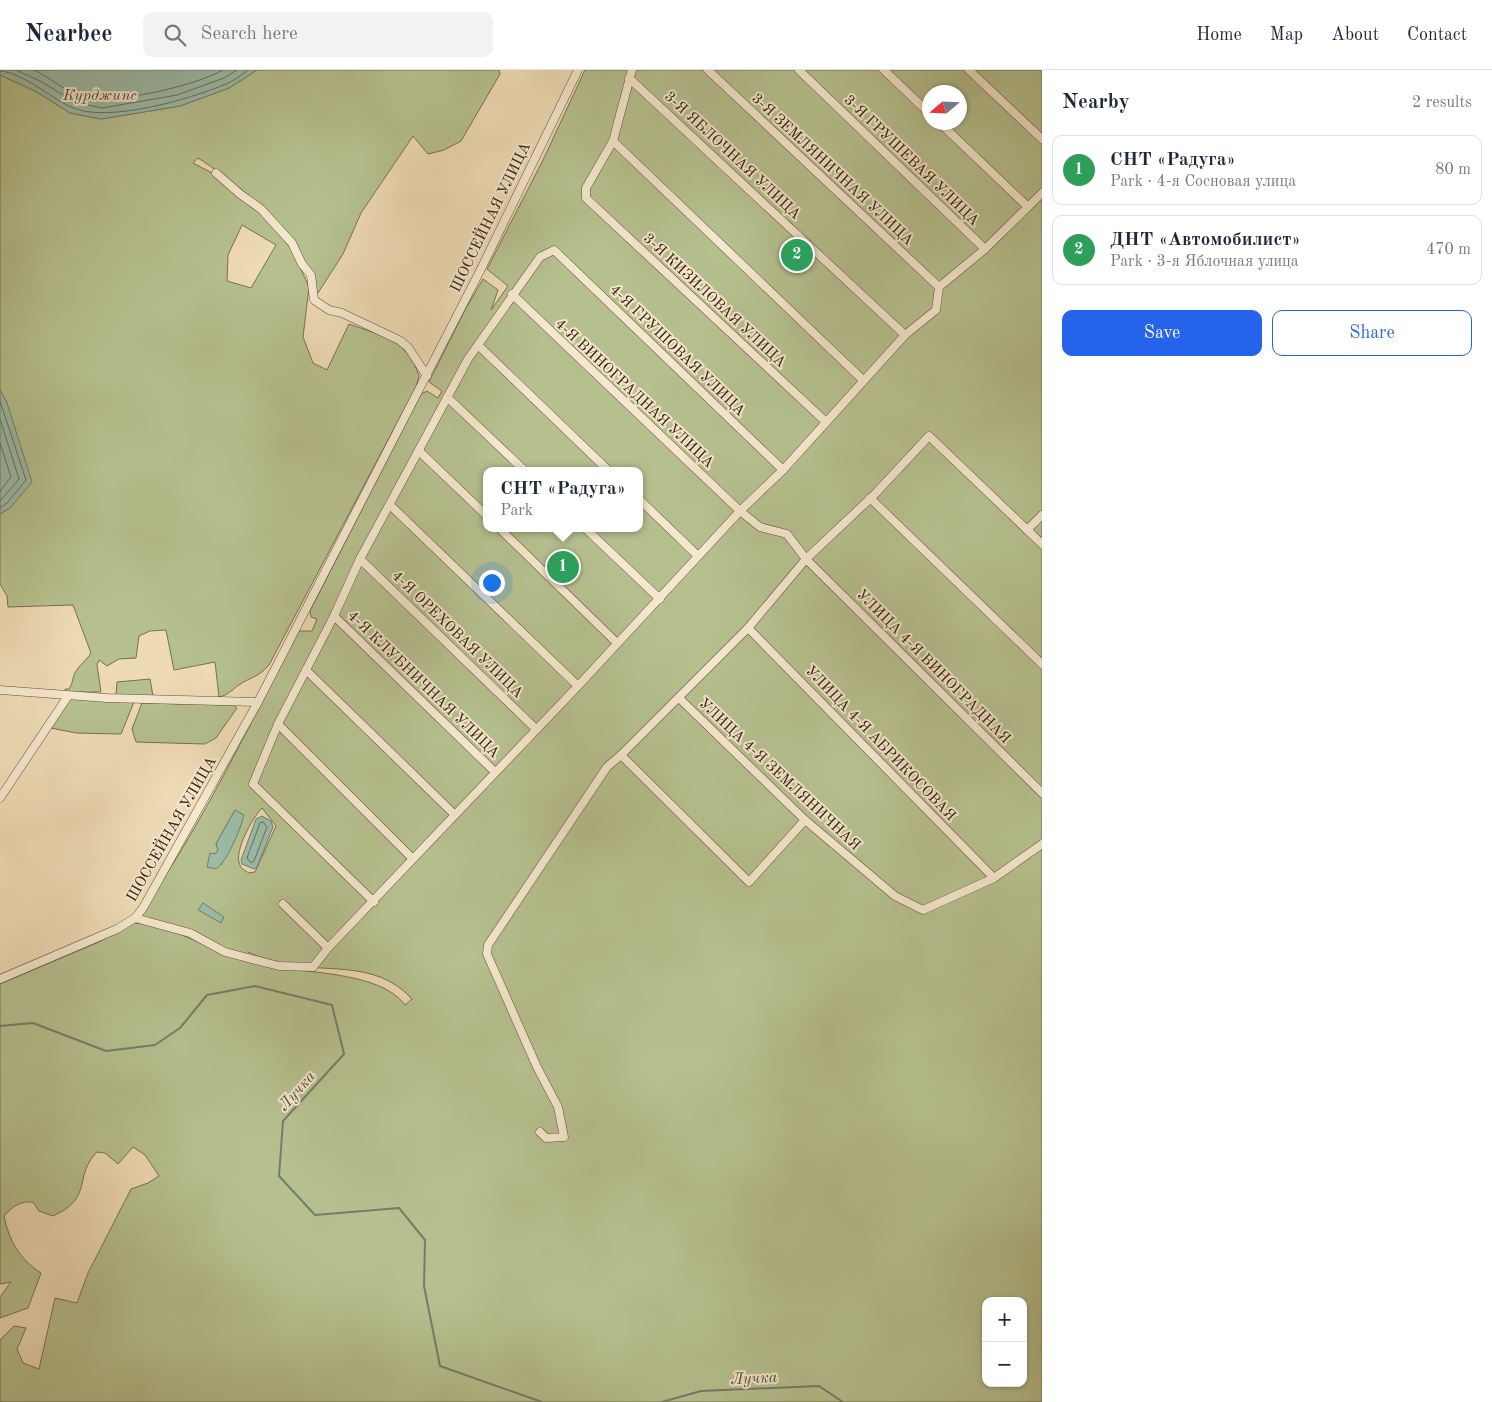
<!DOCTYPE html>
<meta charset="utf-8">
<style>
body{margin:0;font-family:"Old Standard TT",serif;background:#f2f2f3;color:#1f2937}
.controls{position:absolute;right:15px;bottom:15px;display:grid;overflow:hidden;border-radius:10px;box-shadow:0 1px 4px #0004}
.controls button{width:45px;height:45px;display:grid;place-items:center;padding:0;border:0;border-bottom:1px solid #e0e1e3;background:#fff;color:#1f2937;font:25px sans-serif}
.compass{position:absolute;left:922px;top:15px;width:45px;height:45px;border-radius:50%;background:#fff;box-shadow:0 1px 4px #0004;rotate:251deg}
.you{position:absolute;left:491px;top:512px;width:18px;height:18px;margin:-12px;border:4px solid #fff;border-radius:50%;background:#1a73e8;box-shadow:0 0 0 8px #1a73e833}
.badge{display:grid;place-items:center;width:32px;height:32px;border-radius:50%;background:#2563eb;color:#fff;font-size:16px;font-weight:700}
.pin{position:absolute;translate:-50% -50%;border:2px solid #fff;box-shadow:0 1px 5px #0006}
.popup{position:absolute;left:483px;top:397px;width:160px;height:65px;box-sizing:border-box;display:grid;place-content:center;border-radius:10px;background:#fff;filter:drop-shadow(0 1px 4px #0005);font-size:16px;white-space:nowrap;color:#747a83}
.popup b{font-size:19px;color:#1f2937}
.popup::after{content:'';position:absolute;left:50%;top:100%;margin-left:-10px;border:10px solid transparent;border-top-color:#fff}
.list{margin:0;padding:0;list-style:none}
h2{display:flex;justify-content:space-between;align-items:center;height:65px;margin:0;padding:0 20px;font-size:21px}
h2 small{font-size:16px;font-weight:400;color:#747a83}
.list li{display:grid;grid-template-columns:32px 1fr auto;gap:15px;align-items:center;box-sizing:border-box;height:70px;margin:0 10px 10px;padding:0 10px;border:1px solid #e0e1e3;border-radius:10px}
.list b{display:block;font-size:19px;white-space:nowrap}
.list p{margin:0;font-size:16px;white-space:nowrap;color:#747a83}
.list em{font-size:16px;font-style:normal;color:#747a83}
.actions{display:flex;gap:10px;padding:15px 20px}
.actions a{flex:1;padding:11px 0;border:1px solid #2563eb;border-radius:10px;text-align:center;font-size:18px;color:#2563eb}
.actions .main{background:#2563eb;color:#fff}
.icon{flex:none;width:28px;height:28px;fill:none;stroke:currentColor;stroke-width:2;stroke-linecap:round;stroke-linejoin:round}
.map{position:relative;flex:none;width:1042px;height:1332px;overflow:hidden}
header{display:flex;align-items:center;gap:30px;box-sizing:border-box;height:70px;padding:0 25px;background:#fff;border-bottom:1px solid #e0e1e3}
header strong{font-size:24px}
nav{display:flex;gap:28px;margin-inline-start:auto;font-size:18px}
.search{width:350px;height:45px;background:#f2f2f3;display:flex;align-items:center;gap:12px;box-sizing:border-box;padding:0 18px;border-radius:10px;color:#747a83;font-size:19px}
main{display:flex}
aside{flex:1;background:#fff}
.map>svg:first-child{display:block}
.green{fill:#b6c08f;stroke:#787050;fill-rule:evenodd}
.water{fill:#9bbba7;stroke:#747d6b}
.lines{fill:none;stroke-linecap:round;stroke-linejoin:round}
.shore{stroke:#6a6e5c;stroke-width:1}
.stream{stroke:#747d6b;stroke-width:2}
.street-casing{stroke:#664f3a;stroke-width:9}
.street{stroke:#f4e7ce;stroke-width:8}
.labels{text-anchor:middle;stroke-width:4;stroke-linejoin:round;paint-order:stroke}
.street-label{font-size:15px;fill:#392111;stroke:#f4e7ce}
.water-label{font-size:16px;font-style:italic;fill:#564f3e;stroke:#f4e7ce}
</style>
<header>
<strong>Nearbee</strong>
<div class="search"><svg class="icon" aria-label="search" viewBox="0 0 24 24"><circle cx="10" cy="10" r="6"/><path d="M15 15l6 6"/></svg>Search here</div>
<nav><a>Home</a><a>Map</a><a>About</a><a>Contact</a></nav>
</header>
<main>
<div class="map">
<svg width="1042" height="1332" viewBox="0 0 1042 1332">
<rect width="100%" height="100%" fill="#eedab4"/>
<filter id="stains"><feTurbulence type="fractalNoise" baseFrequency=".004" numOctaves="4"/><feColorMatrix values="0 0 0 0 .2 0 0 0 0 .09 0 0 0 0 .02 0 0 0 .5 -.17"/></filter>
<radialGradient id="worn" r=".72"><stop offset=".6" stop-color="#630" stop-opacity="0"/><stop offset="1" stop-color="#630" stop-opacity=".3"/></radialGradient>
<g class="green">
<path d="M257,0H499L500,4L461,71L444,80L428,84L413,66L361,143L343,184L318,223C307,210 306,189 296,174C279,147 225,105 198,88L193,93L212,103L250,134L272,155L292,180L309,217L303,267L313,293L327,300L349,254C382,266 407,269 419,306L416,317L269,595C256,609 252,606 239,615C232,620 228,625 219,627L215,592L174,600L166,560L150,561L139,566L136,588L119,589L107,596L99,590L97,595L101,622H66L65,619H69C73,613 72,609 75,603C78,596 87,590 91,583L73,535L8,537L7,526L0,514V444L11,437L7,333L0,320V5L37,22L70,43L101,49L180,36L229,18ZM242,155L276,175L251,218L227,211L228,185Z"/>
<path d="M585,0H1042V1332H0V1270L14,1256L26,1258L17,1279L23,1293L39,1299L55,1228L77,1233L88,1203L131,1119L148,1113L159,1106L145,1085L133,1077L118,1094L105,1083L97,1082C73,1106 94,1128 53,1146L39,1141L33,1132C20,1131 13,1136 4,1146C9,1170 19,1189 41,1203L28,1238L0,1248V1227L11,1212L0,1214V914L99,872L134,853C178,856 212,883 253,893C295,904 379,899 405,935L412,929C375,888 322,904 274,893C265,891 257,886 249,882L248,886L220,878L139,845C202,756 248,657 299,561H312L317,549L311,547L310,541L421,324L427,321L438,328L442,321L429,312L466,238L483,209L498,220L491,240L508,216L487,199L544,88ZM929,22H959V52H929ZM487,401H639V458H487ZM262,738L276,756L255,802L249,803C246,801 241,799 240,795C233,782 253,747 262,738ZM235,740L243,745L221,795L215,784L218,780L216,774ZM986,1231H1023V1313H986Z"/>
<polygon points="150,609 153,626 116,625 117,612"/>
<polygon points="70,629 134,632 121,664 76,663 51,658"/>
<polygon points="142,633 233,635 237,638 216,668 205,674 136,672 132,659"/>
</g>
<g class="water">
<polygon points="0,0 257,0 229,18 180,36 101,49 70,43 37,22 0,5"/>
<polygon points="0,320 7,333 32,412 11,437 0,444"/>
<path d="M235,740L244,745C241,758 227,792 216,799L207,797L210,783L215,784L218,780L216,774Z"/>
<polygon points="262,746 271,751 273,757 257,797 254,799 242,794 241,790 256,749"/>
<polygon points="203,833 224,847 221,853 198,840"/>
</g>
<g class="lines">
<g class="shore">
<polyline points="16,0 42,12 74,32 102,38 177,25 224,8 237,0"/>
<path d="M34,0C49,7 62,19 77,25C108,37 195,16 223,0"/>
<path d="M0,1C24,3 49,27 71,37C105,54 191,29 226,14C234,11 241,5 248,0"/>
<polyline points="0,331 26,410 7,433 0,438"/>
<polyline points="0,349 19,409 0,431"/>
<polyline points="0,373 11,407 0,421"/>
<polygon points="263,752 267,757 254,791 251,793 247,788 260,753"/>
</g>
<g class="stream">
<polyline points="0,956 33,953 106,981 155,975 180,958 207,925 255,916 332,935 344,984 283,1051 279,1106 315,1145 399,1138 425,1170 424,1216 440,1296 542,1332"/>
<polyline points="662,1332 701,1321 819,1316 843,1332"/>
</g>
<g class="street-casing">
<g id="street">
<polyline points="632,0 613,71 586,118 586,128 826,352"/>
<polyline points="708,0 939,217"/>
<polyline points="799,0 985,179"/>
<polyline points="884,0 929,43"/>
<polyline points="969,0 1042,69"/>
<polyline points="629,8 905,265"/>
<polyline points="939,52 1028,137"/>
<polyline points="613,71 863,310"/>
<polyline points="216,103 240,124 261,139 292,173 302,194 311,205 314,230 329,240 342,243 399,270 408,277 427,306"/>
<polyline points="512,224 740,441 760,457 787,464 806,489 1042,723"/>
<polyline points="479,276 609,401"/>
<polyline points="447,327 525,401"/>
<polyline points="419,381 487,446"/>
<polyline points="870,428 1042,594"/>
<polyline points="639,429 698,486"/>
<polyline points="390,435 578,616"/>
<polyline points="499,458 617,573"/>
<polyline points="585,458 660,529"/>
<polyline points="1027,460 1042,445"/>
<polyline points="360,489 536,659"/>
<polyline points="334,546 495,702"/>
<polyline points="748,558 994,808"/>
<polyline points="306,600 455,745"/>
<polyline points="0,620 107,628 258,632"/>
<polyline points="679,628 805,750 895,826 923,840 994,808 1042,774"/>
<polyline points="278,654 412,788"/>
<polyline points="621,685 749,812 805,750"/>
<polyline points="0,728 68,626"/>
<polyline points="374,832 253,714 278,654 334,546 360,489 468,289 540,187 554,180 783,400"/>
<polyline points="283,834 328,878"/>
<polyline points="135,848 190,863 225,882 279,896 313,897 328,878 578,616 740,441 783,400 905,265 936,240 939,217 985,179 1042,123"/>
<polyline points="0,909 117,859 135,848 143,838 258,632 480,201 578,0"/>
<polyline points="540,1062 546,1068 564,1067 558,1037 537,997 487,884 488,875 607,697 621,685 748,558 806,489 874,425 929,366 1042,474"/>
</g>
</g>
<use href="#street" class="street"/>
</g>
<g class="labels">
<g class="street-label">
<text transform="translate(733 85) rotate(43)" y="5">3-Я ЯБЛОЧНАЯ УЛИЦА</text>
<text transform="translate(912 90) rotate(44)" y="5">3-Я ГРУШЕВАЯ УЛИЦА</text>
<text transform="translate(833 99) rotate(43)" y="5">3-Я ЗЕМЛЯНИЧНАЯ УЛИЦА</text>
<text transform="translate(490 147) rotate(-64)" y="5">ШОССЕЙНАЯ УЛИЦА</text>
<text transform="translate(715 230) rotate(43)" y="5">3-Я КИЗИЛОВАЯ УЛИЦА</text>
<text transform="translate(678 280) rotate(44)" y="5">4-Я ГРУШОВАЯ УЛИЦА</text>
<text transform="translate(635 323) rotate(43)" y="5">4-Я ВИНОГРАДНАЯ УЛИЦА</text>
<text transform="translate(458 564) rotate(44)" y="5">4-Я ОРЕХОВАЯ УЛИЦА</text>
<text transform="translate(934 596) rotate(45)" y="5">УЛИЦА 4-Я ВИНОГРАДНАЯ</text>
<text transform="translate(424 614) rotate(44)" y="5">4-Я КЛУБНИЧНАЯ УЛИЦА</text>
<text transform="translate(881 673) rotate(46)" y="5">УЛИЦА 4-Я АБРИКОСОВАЯ</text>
<text transform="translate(780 704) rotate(43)" y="5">УЛИЦА 4-Я ЗЕМЛЯНИЧНАЯ</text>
<text transform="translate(171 759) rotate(-60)" y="5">ШОССЕЙНАЯ УЛИЦА</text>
</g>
<g class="water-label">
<text x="100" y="30">Курджипс</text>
<text transform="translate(296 1020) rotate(-48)" y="6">Лучка</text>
<text transform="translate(754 1307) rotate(-3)" y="6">Лучка</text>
</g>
</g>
<rect width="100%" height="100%" filter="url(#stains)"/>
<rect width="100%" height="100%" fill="url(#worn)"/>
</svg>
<div class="controls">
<button>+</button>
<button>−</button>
</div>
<svg class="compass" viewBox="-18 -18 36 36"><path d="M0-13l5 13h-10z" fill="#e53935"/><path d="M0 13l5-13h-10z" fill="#747a83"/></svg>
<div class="you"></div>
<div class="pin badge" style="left:563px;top:497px;background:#2e9e5b">1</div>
<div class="popup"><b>СНТ «Радуга»</b>Park</div>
<div class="pin badge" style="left:797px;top:185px;background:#2e9e5b">2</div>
</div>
<aside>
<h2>Nearby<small>2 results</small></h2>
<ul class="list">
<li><span class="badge" style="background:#2e9e5b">1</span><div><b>СНТ «Радуга»</b><p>Park · 4-я Сосновая улица</p></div><em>80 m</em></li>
<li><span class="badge" style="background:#2e9e5b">2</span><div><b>ДНТ «Автомобилист»</b><p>Park · 3-я Яблочная улица</p></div><em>470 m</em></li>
</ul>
<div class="actions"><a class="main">Save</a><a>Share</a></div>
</aside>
</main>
